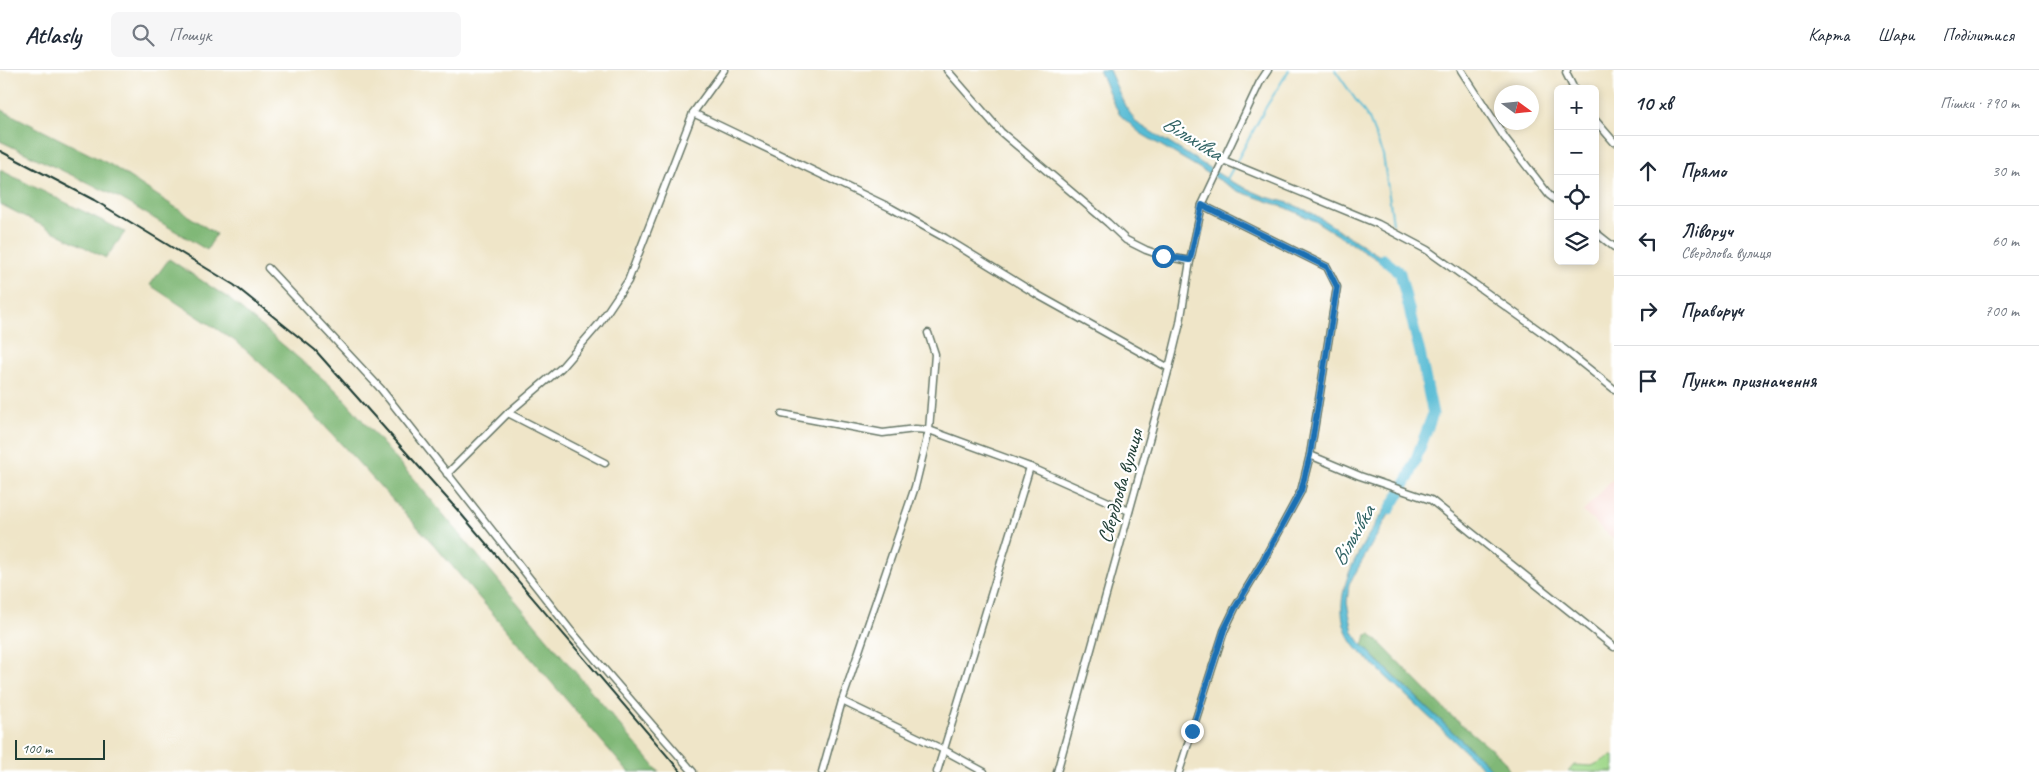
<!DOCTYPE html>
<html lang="uk">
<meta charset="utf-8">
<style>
body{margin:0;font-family:Caveat,sans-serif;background:#f6f6f7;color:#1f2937}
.controls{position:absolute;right:15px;top:15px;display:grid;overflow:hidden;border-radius:8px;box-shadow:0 2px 8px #0003}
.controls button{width:45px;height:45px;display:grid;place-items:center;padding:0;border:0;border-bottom:1px solid #e0e1e3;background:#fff;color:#1f2937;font:25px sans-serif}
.compass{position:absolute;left:1494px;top:15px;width:45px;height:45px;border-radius:50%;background:#fff;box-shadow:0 2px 8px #0003;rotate:105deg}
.scale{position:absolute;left:15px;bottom:12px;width:90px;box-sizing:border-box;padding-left:5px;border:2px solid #1f3d34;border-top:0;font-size:14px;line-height:18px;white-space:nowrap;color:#1f3d34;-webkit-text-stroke:4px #fff;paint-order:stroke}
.stop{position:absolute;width:15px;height:15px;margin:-11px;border:4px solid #1f6fb2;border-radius:50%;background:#fff}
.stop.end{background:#1f6fb2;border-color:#fff;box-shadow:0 1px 5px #0008}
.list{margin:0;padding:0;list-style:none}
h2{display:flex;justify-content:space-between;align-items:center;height:65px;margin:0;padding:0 20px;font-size:21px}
h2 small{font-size:16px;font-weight:400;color:#747a83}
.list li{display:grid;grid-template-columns:32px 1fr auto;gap:15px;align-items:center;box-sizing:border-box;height:70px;padding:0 20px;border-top:1px solid #e0e1e3}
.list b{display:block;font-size:19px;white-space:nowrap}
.list p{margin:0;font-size:16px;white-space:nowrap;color:#747a83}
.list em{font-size:16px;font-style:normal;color:#747a83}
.icon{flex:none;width:28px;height:28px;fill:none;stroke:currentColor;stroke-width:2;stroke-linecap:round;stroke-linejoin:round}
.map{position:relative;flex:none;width:1614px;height:702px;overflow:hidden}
header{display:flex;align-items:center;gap:30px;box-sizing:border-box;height:70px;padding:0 25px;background:#fff;border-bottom:1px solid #e0e1e3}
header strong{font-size:24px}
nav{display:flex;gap:28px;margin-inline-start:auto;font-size:18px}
.search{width:350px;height:45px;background:#f6f6f7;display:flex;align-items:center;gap:12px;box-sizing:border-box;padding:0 18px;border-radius:8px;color:#747a83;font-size:19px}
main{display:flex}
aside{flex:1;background:#fff}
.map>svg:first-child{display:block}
.built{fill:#f7d1c9}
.green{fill:#a0d88b;stroke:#608a60}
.forest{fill:#80b877;stroke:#507a56}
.water{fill:#56bbd4;stroke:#3a7c84}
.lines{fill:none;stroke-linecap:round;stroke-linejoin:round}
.stream{stroke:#56bbd4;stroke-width:2}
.river{stroke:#56bbd4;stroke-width:11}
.minor-casing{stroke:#687868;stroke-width:9}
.minor{stroke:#fff;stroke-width:6}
.rail{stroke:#1f3d34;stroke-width:2}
.route{stroke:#1f6fb2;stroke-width:6}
.labels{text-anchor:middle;stroke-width:4.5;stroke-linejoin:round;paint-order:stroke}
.street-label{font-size:21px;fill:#1f3d34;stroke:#fff}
.water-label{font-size:22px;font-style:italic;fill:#306364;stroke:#fff}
</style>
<header>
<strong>Atlasly</strong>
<div class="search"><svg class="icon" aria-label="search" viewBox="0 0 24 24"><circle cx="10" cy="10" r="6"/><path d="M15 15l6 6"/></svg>Пошук</div>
<nav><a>Карта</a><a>Шари</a><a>Поділитися</a></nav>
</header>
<main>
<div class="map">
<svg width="1614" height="702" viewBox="0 0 1614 702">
<rect width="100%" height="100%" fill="#fff"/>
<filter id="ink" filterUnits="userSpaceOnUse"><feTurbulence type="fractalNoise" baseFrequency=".02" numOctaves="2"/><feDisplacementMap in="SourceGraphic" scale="10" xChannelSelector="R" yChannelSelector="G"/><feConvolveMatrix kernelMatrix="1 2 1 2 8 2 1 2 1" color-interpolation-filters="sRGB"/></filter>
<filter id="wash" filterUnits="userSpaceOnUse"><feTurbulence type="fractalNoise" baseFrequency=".0096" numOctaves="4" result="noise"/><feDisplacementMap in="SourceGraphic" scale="20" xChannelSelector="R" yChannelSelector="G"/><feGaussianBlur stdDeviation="1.12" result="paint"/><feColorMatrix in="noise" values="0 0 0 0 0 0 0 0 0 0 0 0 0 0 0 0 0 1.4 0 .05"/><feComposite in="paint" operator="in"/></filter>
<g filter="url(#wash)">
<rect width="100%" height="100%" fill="#efe5c8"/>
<polygon class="built" points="1614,408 1614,469 1583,442"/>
<polygon class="green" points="1611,686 1614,686 1614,702 1568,702 1574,695 1592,696"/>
<g class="forest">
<polygon points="0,39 111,95 216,164 207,180 120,128 0,71"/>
<polygon points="0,100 125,162 106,188 0,134"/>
<polygon points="169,189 228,228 337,321 422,419 659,702 628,702 435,476 299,328 238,273 150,215"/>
<polygon points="1371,564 1449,644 1503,689 1510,702 1495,702 1363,576 1366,565"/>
</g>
<g class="water">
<polygon points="1099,0 1109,0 1125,36 1137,53 1232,112 1266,127 1289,133 1312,143 1397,197 1394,200 1317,152 1287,138 1238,121 1140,63 1121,46 1113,32"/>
<path d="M1395,424L1399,427L1349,514L1347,533L1353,562L1360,572L1379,592L1495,702H1487L1361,583C1313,534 1367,469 1395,424Z"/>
</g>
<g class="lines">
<g class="stream">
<polyline points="1335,0 1369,49 1383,85 1393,153"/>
<polyline points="1227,109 1266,37 1289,0"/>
</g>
<polyline class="river" points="1383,189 1400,203 1420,283 1433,344 1409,407 1390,439"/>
</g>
</g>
<g filter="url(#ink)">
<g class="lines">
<g class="minor-casing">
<g id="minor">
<polyline points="947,0 1001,62 1108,153 1126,170 1146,180 1163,186 1190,191"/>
<polyline points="1461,0 1505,68 1549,125 1558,132"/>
<polyline points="1567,0 1566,3 1574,19"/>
<polyline points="693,43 891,138 945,168 1036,224 1169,298"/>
<polyline points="1595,50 1614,72"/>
<polyline points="1223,90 1378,154 1427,180 1554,271 1614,319"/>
<polyline points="1595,162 1614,177"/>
<polyline points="268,198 381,319 571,561 693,702"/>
<polyline points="508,343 605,393"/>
<polyline points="782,344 883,363 915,359 929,360 1030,397 1129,441"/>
<polyline points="1310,385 1360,406 1431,430 1614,577"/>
<polyline points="447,404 508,343 561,298 599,254 628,211 693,43 724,0"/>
<polyline points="842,631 944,680 984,702"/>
<polyline points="822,702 842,631 915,417 929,360 935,284 928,263"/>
<polyline points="937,702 1030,397"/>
<polyline points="1057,702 1169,298 1180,253 1190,191 1202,135 1260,12 1268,0"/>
<polyline points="1179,702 1224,561 1235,538 1262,493 1301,421 1310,385 1337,217 1327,197 1202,135"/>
</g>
</g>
<use href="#minor" class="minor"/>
<polyline class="rail" points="0,81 94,130 234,215 315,280 461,444 681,702"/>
</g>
</g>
<g class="lines" filter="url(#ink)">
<polyline class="route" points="1163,186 1190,190 1202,135 1327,197 1337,217 1310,385 1301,421 1262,493 1235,538 1224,560 1192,661"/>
</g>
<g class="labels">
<g class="street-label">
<text transform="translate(1120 416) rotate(-74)" y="7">Свердлова вулиця</text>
</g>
<g class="water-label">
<text transform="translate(1193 67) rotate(32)" y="8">Вільхівка</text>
<text transform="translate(1352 465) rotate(-60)" y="8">Вільхівка</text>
</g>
</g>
</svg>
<div class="controls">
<button>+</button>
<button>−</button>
<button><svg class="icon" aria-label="locate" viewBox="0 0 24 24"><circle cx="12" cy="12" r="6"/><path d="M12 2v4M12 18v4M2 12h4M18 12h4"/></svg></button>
<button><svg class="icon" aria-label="layers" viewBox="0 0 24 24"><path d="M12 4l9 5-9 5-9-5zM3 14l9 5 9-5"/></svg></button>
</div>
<svg class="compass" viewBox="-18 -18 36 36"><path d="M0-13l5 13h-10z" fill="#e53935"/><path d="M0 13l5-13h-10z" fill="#747a83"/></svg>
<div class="scale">100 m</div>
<div class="stop" style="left:1163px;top:186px"></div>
<div class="stop end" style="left:1192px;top:661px"></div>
</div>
<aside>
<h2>10 хв<small>Пішки · 790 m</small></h2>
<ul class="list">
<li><svg class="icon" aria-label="ahead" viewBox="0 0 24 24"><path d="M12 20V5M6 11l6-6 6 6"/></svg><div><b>Прямо</b></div><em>30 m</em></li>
<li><svg class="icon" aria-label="left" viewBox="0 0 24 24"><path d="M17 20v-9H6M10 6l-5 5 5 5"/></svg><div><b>Ліворуч</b><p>Свердлова вулиця</p></div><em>60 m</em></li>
<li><svg class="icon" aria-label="right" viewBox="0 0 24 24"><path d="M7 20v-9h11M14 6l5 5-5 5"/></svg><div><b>Праворуч</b></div><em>700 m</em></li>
<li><svg class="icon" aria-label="arrive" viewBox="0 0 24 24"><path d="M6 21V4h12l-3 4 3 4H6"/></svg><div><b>Пункт призначення</b></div></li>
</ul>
</aside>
</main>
